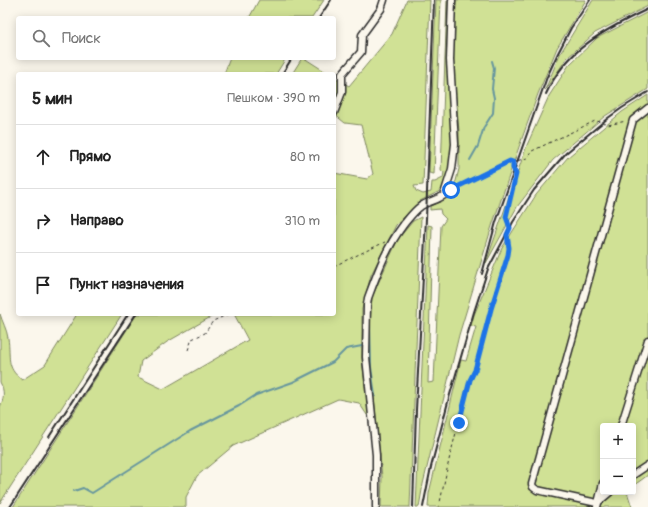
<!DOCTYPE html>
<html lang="ru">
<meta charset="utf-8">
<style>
body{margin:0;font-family:Pangolin,sans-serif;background:#f6f6f6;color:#222}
.controls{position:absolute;right:12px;bottom:12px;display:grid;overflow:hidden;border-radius:4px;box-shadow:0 2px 10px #0003}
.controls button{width:36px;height:36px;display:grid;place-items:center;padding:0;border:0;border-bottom:1px solid #e0e0e0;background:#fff;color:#222;font:20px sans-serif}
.stop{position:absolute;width:12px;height:12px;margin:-9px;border:3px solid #1a73e8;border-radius:50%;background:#fff}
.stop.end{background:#1a73e8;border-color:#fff;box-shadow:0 1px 4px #0008}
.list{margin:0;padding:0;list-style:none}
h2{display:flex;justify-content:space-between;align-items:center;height:52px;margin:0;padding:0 16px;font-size:17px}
h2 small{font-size:13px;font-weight:400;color:#767676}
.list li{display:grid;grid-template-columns:26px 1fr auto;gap:12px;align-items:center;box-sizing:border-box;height:64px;padding:0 16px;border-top:1px solid #e0e0e0}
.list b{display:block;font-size:15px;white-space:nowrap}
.list em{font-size:13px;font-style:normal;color:#767676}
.icon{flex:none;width:22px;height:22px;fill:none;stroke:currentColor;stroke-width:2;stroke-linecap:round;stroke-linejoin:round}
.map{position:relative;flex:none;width:648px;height:507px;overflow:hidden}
.search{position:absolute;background:#fff;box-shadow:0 2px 10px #0003;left:16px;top:16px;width:320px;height:44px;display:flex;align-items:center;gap:10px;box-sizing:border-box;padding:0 14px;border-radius:4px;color:#767676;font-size:15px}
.panel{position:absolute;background:#fff;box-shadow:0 2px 10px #0003;left:16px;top:72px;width:320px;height:244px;border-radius:4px}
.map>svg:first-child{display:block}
.green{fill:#d0e195;stroke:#7e8660}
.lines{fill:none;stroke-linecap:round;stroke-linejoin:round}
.stream{stroke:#66969e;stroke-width:2}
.minor-casing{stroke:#2b2b2b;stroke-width:9}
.path{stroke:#2b2b2b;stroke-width:1;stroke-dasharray:3 3;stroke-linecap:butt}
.minor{stroke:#fbf7ec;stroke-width:6}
.rail{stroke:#2b2b2b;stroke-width:2}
.route{stroke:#1a73e8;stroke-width:5}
</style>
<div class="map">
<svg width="648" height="507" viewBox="0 0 648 507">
<rect width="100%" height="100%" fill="#fbf7ec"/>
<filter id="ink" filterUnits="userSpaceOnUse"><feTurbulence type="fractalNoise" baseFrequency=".025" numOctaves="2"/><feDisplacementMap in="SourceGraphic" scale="8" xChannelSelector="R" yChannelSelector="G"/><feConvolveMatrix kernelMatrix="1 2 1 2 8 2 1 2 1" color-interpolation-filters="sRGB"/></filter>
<g filter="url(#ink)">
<g class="green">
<polygon points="259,0 324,0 312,18 249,18"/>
<polygon points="407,0 430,0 423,185 414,186 416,191 423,194 431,192 432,182 435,182 443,178 444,172 441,171 447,0 448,0 447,63 452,137 450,169 442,190 420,201 396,225 371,275 362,309 362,359 369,418 359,403 338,399 233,446 197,476 186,497 186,507 13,507 137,314 216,314 167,342 141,361 138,377 163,389 248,340 234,314 334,314 334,173 367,179 373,174 361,125 345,123 334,114 334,77 349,86 392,34"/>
<polygon points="436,0 441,0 434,174 429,173"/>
<polygon points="456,0 586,0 557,48 538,94 520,144 492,226 459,335 423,484 419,507 416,507 428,225 432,226 428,383 434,382 441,226 446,219 441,214 440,209 430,210 430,206 444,200 448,195 456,181 459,169 459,131 452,55"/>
<polygon points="593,0 648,0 648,6 595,33 567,58 545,90 560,54"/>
<polygon points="648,12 648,89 605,116 553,160 517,207 486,263 527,145 549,96 569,65 597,38"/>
<polygon points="230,58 286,58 276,74 224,74"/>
<polygon points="302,58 304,58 329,74 292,74"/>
<polygon points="648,95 648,475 633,486 633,426 603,426 603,492 627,492 632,507 428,507 429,493 461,360 466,361 476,327 471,326 474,315 502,248 536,195 568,157 622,112"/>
<polygon points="421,217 410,507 381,507 382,477 371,367 370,323 372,297 398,239 413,221"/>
<path d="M0,314C2,321 7,330 8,338C11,357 5,367 22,380L45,365L77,314H122L0,503V407C4,399 5,391 0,382Z"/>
</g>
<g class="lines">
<g class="stream">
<polyline points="470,160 478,146 484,127 493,113 494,98 492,89 494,68 492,61"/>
<polyline points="370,323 371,367 375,396"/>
<polyline points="74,491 83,488 92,493 190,431 239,406 256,395 293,382 333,362 346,349 362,346"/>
</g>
<g class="minor-casing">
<g id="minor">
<polyline points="334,113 342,92 342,74 361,52 362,35 381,9 384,0"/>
<polyline points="621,426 648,340"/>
<polyline points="633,475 648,465"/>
<polyline points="610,492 597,503 537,490 533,487 532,484 633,120 648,108"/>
<path d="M376,507V455L366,357L367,305L368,298C378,271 386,248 404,224C409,218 414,211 421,206C429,201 438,200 446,194L445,191L452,169L455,144L450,60L452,0"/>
<polyline points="597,507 603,483"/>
</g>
</g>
<g class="path">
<polyline points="453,189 510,161 513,162 527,158 532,151 595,121 602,122 608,125 626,121"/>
<polyline points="334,266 385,242"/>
<polyline points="188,350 192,339 205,333 213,321 229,314"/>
<polyline points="439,507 449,460 467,390 475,370 491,309 508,255 509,248 507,235 510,228 506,217 516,174 513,168 513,162"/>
</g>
<use href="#minor" class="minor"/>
<g class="rail">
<polyline points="319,18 331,0"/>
<polyline points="282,74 292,58"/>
<path d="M546,94C566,49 606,29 648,9"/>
<polyline points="482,274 496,222 547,77 558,53 571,28 590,0"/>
<polyline points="49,437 128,314"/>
<polyline points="10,507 136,314"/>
<polyline points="413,507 416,410 426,219 434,0"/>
<polyline points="423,507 431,467 449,398 474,312 488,269 513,222 534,190 566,153 608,118 622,108 648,92"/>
</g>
</g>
</g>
<g class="lines" filter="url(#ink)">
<polyline class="route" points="451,190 510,161 513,162 513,168 516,174 506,217 510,228 507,235 509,248 508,255 491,309 475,370 470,380 459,423"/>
</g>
</svg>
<div class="controls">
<button>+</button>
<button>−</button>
</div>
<div class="stop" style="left:451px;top:190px"></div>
<div class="stop end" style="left:459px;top:423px"></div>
<div class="search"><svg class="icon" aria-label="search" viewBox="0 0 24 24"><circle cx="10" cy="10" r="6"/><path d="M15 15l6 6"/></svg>Поиск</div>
<section class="panel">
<h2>5 мин<small>Пешком · 390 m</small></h2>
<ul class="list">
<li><svg class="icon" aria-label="ahead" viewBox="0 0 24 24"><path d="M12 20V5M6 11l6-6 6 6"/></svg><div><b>Прямо</b></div><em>80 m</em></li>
<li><svg class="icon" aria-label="right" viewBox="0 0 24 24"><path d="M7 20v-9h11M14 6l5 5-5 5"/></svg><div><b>Направо</b></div><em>310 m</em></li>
<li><svg class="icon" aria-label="arrive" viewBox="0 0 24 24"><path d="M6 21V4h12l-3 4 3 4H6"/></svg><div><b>Пункт назначения</b></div></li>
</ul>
</section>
</div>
